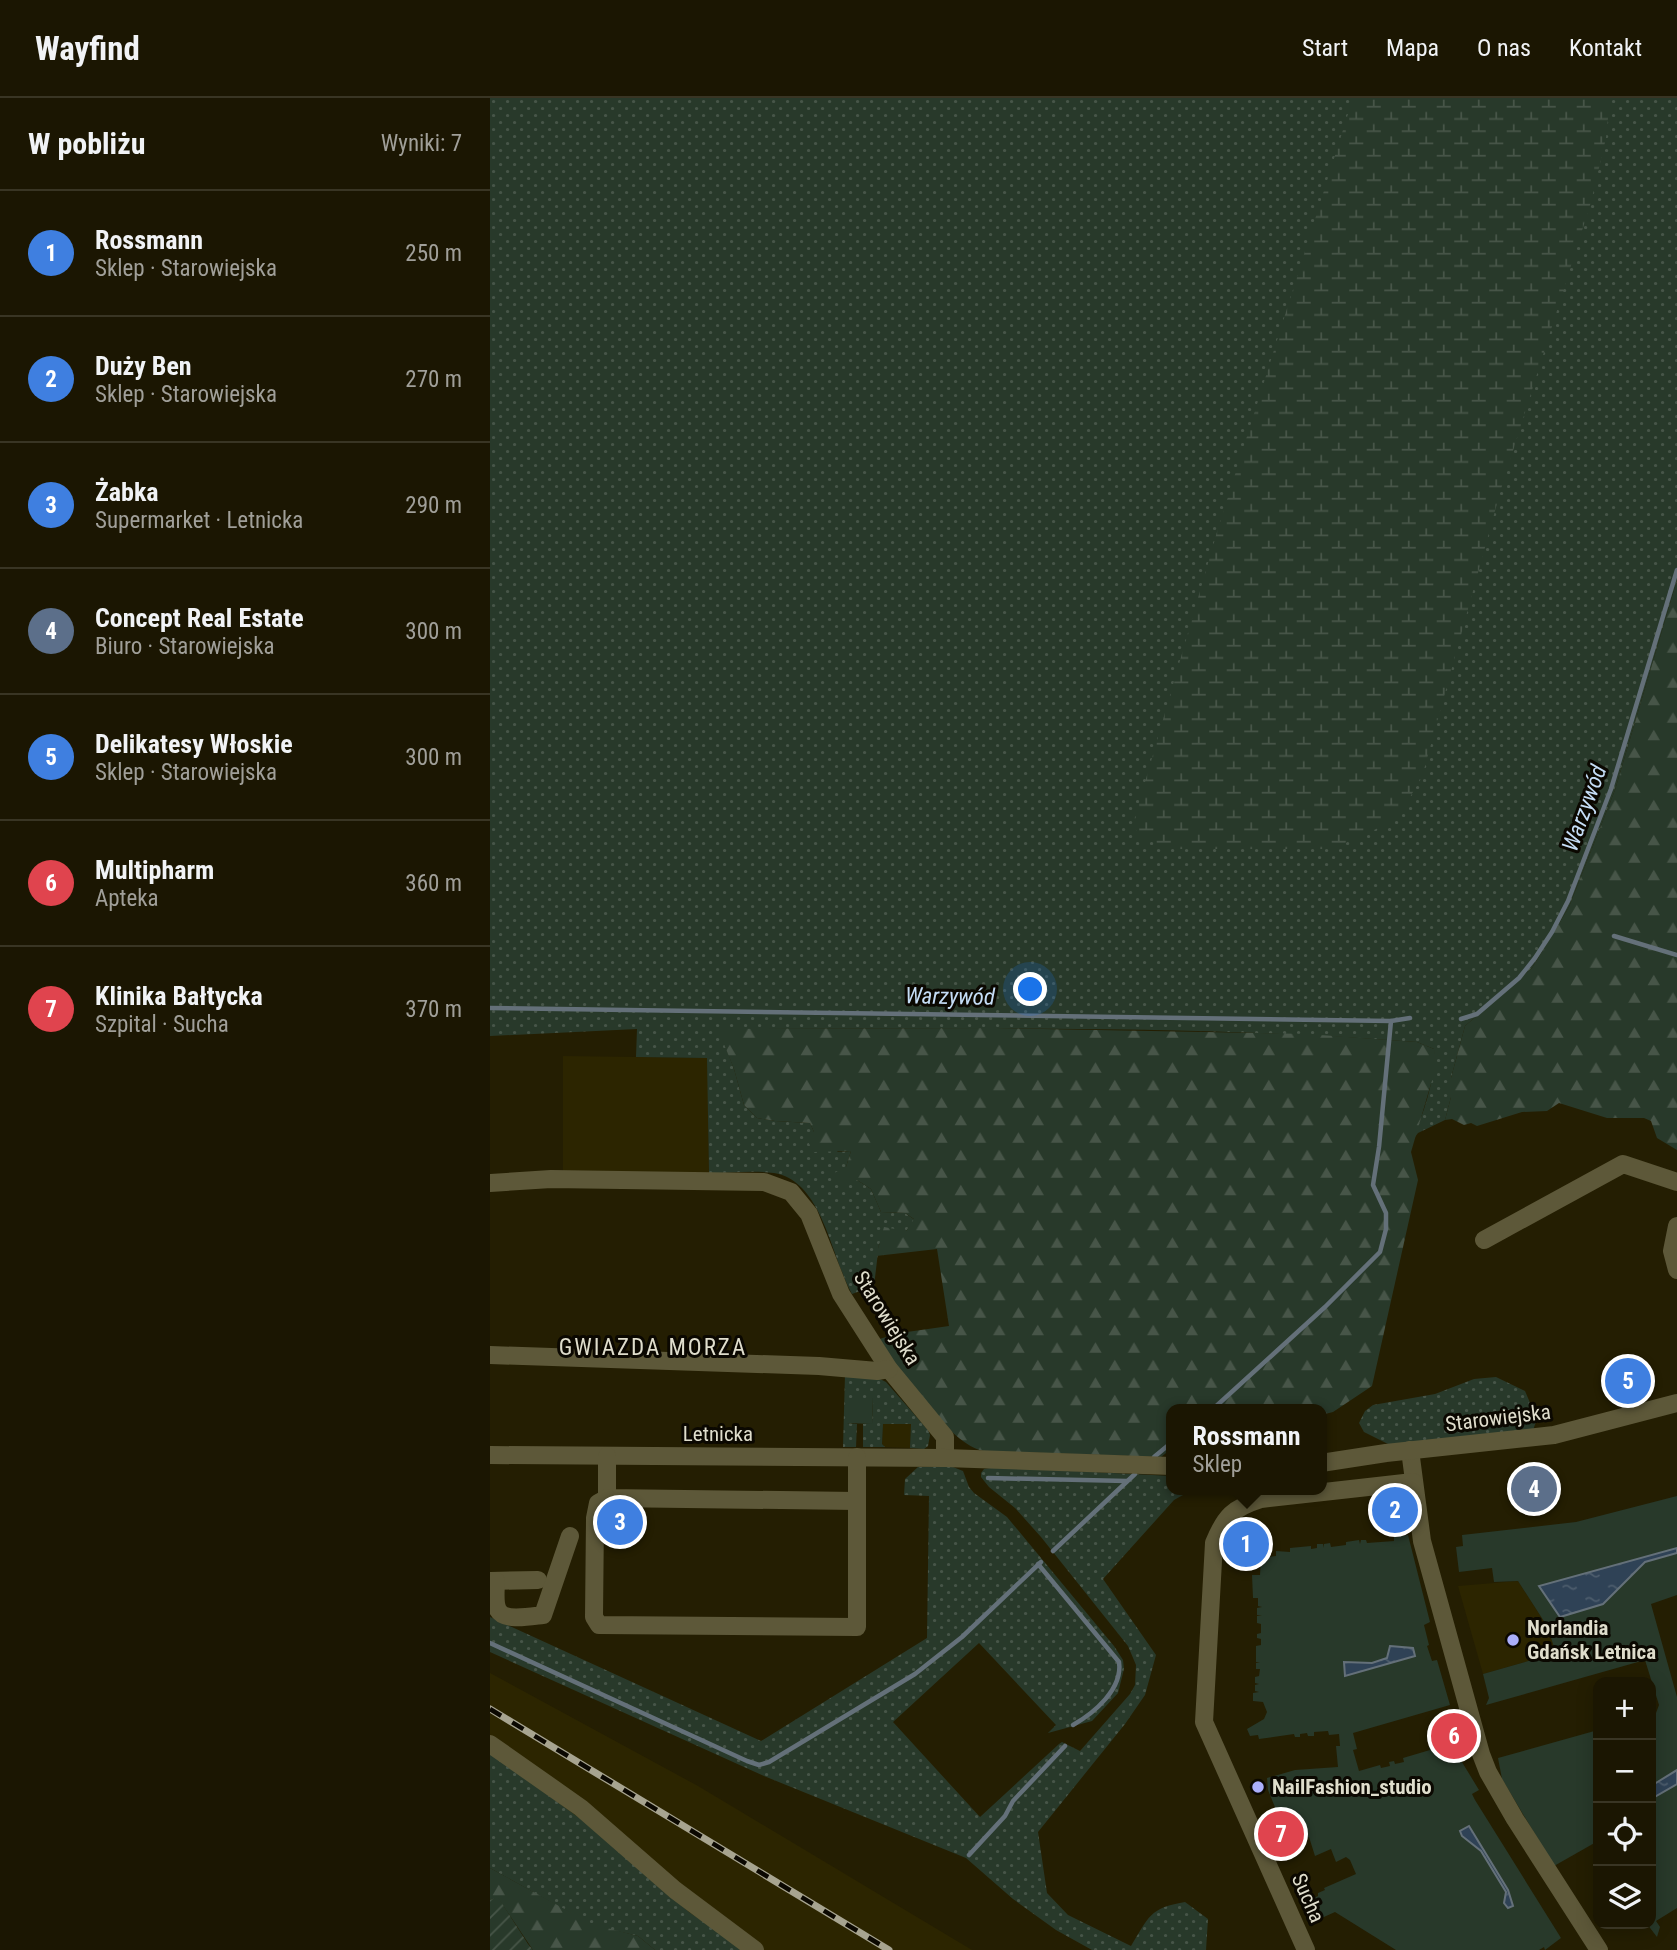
<!DOCTYPE html>
<html lang="pl">
<meta charset="utf-8">
<style>
body{margin:0;font-family:"Roboto Condensed",sans-serif;background:#241f0c;color:#f1f3f6}
.controls{position:absolute;right:21px;bottom:21px;display:grid;overflow:hidden;border-radius:14px;box-shadow:0 4px 18px #0003}
.controls button{width:63px;height:63px;display:grid;place-items:center;padding:0;border:0;border-bottom:2px solid #393524;background:#1b1602;color:#f1f3f6;font:35px sans-serif}
.you{position:absolute;left:541px;top:892px;width:24px;height:24px;margin:-18px;border:5px solid #fff;border-radius:50%;background:#1a73e8;box-shadow:0 0 0 10px #1a73e833}
.badge{display:grid;place-items:center;width:46px;height:46px;border-radius:50%;background:#abaffb;color:#fff;font-size:23px;font-weight:700}
.pin{position:absolute;translate:-50% -50%;border:4px solid #fff;box-shadow:0 2px 7px #0006}
.popup{position:absolute;left:676px;top:1306px;width:161px;height:91px;box-sizing:border-box;display:grid;place-content:center;border-radius:14px;background:#1b1602;filter:drop-shadow(0 2px 5px #0005);font-size:23px;white-space:nowrap;color:#a09f99}
.popup b{font-size:26px;color:#f1f3f6}
.popup::after{content:'';position:absolute;left:50%;top:100%;margin-left:-14px;border:14px solid transparent;border-top-color:#1b1602}
.list{margin:0;padding:0;list-style:none}
h2{display:flex;justify-content:space-between;align-items:center;height:91px;margin:0;padding:0 28px;font-size:30px}
h2 small{font-size:23px;font-weight:400;color:#a09f99}
.list li{display:grid;grid-template-columns:46px 1fr auto;gap:21px;align-items:center;box-sizing:border-box;height:126px;padding:0 28px;border-top:2px solid #393524}
.list b{display:block;font-size:26px;white-space:nowrap}
.list p{margin:0;font-size:23px;white-space:nowrap;color:#a09f99}
.list em{font-size:23px;font-style:normal;color:#a09f99}
.icon{flex:none;width:38px;height:38px;fill:none;stroke:currentColor;stroke-width:2;stroke-linecap:round;stroke-linejoin:round}
.map{position:relative;flex:none;width:1187px;height:1852px;overflow:hidden}
header{display:flex;align-items:center;gap:42px;box-sizing:border-box;height:98px;padding:0 35px;background:#1b1602;border-bottom:2px solid #393524}
header strong{font-size:33px}
nav{display:flex;gap:38px;margin-inline-start:auto;font-size:24px}
main{display:flex}
aside{flex:1;background:#1b1602}
.map>svg:first-child{display:block}
.built{fill:#2c2500}
.grass{fill:url(#grass-dots)}
.forest{fill:url(#forest-firs)}
.wetland{fill:url(#wetland-marsh)}
.park{fill:#28392a}
.garden{fill:url(#garden-furrows)}
.water{fill:url(#water-ripples);stroke:#647079;stroke-width:2}
.lines{fill:none;stroke-linecap:round;stroke-linejoin:round}
.stream{stroke:#647079;stroke-width:4.5}
.minor{stroke:#5d5839;stroke-width:18}
.rail-casing{stroke:#a7a490;stroke-width:7}
.rail{stroke:#0b0801;stroke-width:4.5;stroke-dasharray:13;stroke-linecap:butt}
.poi-dot{fill:#abaffb;stroke:#0b0801;stroke-width:2.5}
.labels{text-anchor:middle;stroke-width:6;stroke-linejoin:round;paint-order:stroke}
.street-label{font-size:21px;fill:#dfddcc;stroke:#0b0801}
.poi-label{font-size:21px;font-weight:bold;fill:#dfddcc;stroke:#0b0801;text-anchor:start}
.water-label{font-size:23px;font-style:italic;fill:#c5ddf6;stroke:#0b0801}
.neighbourhood-label{font-size:23px;letter-spacing:2px;fill:#dfddcc;stroke:#0b0801}
</style>
<header>
<strong>Wayfind</strong>
<nav><a>Start</a><a>Mapa</a><a>O nas</a><a>Kontakt</a></nav>
</header>
<main>
<aside>
<h2>W pobliżu<small>Wyniki: 7</small></h2>
<ul class="list">
<li><span class="badge" style="background:#3f7fe0">1</span><div><b>Rossmann</b><p>Sklep · Starowiejska</p></div><em>250 m</em></li>
<li><span class="badge" style="background:#3f7fe0">2</span><div><b>Duży Ben</b><p>Sklep · Starowiejska</p></div><em>270 m</em></li>
<li><span class="badge" style="background:#3f7fe0">3</span><div><b>Żabka</b><p>Supermarket · Letnicka</p></div><em>290 m</em></li>
<li><span class="badge" style="background:#5c6f8a">4</span><div><b>Concept Real Estate</b><p>Biuro · Starowiejska</p></div><em>300 m</em></li>
<li><span class="badge" style="background:#3f7fe0">5</span><div><b>Delikatesy Włoskie</b><p>Sklep · Starowiejska</p></div><em>300 m</em></li>
<li><span class="badge" style="background:#e0444e">6</span><div><b>Multipharm</b><p>Apteka</p></div><em>360 m</em></li>
<li><span class="badge" style="background:#e0444e">7</span><div><b>Klinika Bałtycka</b><p>Szpital · Sucha</p></div><em>370 m</em></li>
</ul>
</aside>
<div class="map">
<svg width="1187" height="1852" viewBox="0 0 1187 1852">
<defs>
<pattern id="grass-dots" width="8" height="8" patternUnits="userSpaceOnUse" patternTransform="scale(1.75)"><rect width="8" height="8" fill="#28392a"/><path d="M2 2h.1M6 6h.1" fill="none" stroke="#475548" stroke-width="1.8" stroke-linecap="round"/></pattern>
<pattern id="forest-firs" width="22" height="20" patternUnits="userSpaceOnUse" patternTransform="scale(1.75)"><rect width="22" height="20" fill="#28392a"/><path d="M5 1l3.5 6h-7zM16 11l3.5 6h-7z" fill="#475548"/></pattern>
<pattern id="wetland-marsh" width="20" height="14" patternUnits="userSpaceOnUse" patternTransform="scale(1.75)"><rect width="20" height="14" fill="#28392a"/><path d="M1 5h8M5 5V1M11 12h8M15 12V8" fill="none" stroke="#475548"/></pattern>
<pattern id="garden-furrows" width="10" height="10" patternUnits="userSpaceOnUse" patternTransform="scale(1.75)"><rect width="10" height="10" fill="#28392a"/><path d="M-1 1l2-2M0 10L10 0M9 11l2-2" fill="none" stroke="#475548"/></pattern>
<pattern id="water-ripples" width="26" height="14" patternUnits="userSpaceOnUse" patternTransform="scale(1.75)"><rect width="26" height="14" fill="#2f4256"/><path d="M2 4q2-2 4 0t4 0M15 11q2-2 4 0t4 0" fill="none" stroke="#4d5d6d"/></pattern>
</defs>
<rect width="100%" height="100%" fill="#241e02"/>
<g class="built">
<polygon points="73,958 218,960 219,1075 73,1074"/>
<polygon points="393,1325 421,1326 420,1350 395,1349 392,1346"/>
<polygon points="1028,1483 1057,1528 1066,1555 993,1576 968,1488"/>
<polygon points="0,1575 208,1688 482,1852 206,1852 0,1741"/>
</g>
<g class="grass">
<path d="M0,0H1187V482L1125,692L1079,809L1042,870L975,928L961,980V999L955,1022L928,1035L922,1043C934,1013 945,984 944,951L927,944C695,926 462,931 229,931L244,971L254,1007L267,1020L285,1023L320,1025L324,1034L348,1054L361,1053L356,1069L367,1082L381,1091L391,1114L415,1115L425,1122L416,1133L389,1146L384,1188L362,1196C341,1159 333,1083 284,1075C263,1072 240,1075 219,1075L217,960L146,959L147,931L0,938Z"/>
<polygon points="355,1277 388,1280 396,1284 438,1332 440,1337 438,1348 434,1351 420,1350 421,1326 393,1326 392,1346 395,1349 373,1349 373,1326 382,1325 383,1300 357,1300 357,1325 367,1326 366,1349 353,1349"/>
<polygon points="1006,1279 1035,1293 1047,1321 1043,1332 900,1347 874,1334 869,1325 875,1313 883,1307 945,1296 984,1281"/>
<path d="M428,1369H463L473,1373L479,1389L484,1395L517,1419L624,1548L633,1562L634,1571L628,1595L602,1623L558,1635L566,1627L489,1545L403,1624L490,1719L569,1646L572,1644L590,1653L640,1596L645,1587L646,1567L638,1548L551,1439L525,1410L499,1389L491,1379V1375L494,1371L506,1369L681,1378V1392H702L684,1402L613,1481L666,1557L655,1597L635,1626L548,1734L557,1795L578,1817L641,1848C659,1819 659,1810 695,1804L718,1821L716,1852H602L566,1832L523,1801L476,1760L274,1678L0,1554V1519L271,1643L437,1540L439,1398L414,1397L415,1381Z"/>
<polygon points="0,1654 100,1728 199,1814 254,1852 165,1852 148,1838 102,1827 0,1770"/>
</g>
<g class="forest">
<polygon points="1187,482 1187,1052 1167,1040 1161,1023 1154,1020 1117,1020 1069,1005 1057,1013 1032,1014 987,1028 981,1025 974,1027 962,1021 955,1022 961,999 961,980 975,928 1042,870 1079,809 1125,692"/>
<path d="M505,930L816,936L927,944L944,951L945,972L921,1054L928,1082L882,1288L843,1314L831,1317V1311H681V1351L671,1359L494,1353C461,1348 406,1269 386,1242L410,1235L459,1228L447,1151L386,1158L394,1129L416,1133L424,1121L415,1115L391,1114L381,1091L367,1082L358,1087L343,1084L344,1075L356,1069L361,1053L324,1054L317,1042L324,1034L320,1025L285,1023L267,1020L254,1007L244,971L228,931Z"/>
<polygon points="0,1770 102,1826 148,1838 165,1852 43,1852 8,1800 0,1802"/>
</g>
<polygon class="wetland" points="863,0 1120,0 1116,40 1101,104 1011,391 932,679 908,719 875,737 840,751 687,751 650,740 643,726 727,434"/>
<g class="park">
<polygon points="357,1300 383,1300 382,1326 357,1325"/>
<polygon points="1187,1398 1187,1497 1161,1506 1187,1599 1187,1810 1166,1823 1170,1829 1167,1839 1157,1826 1161,1826 1161,1617 1166,1615 1169,1607 1155,1562 996,1607 999,1600 993,1576 1066,1555 1057,1528 1028,1483 1004,1484 1002,1470 969,1474 966,1449 973,1448 972,1437 1086,1424"/>
<polygon points="918,1437 940,1524 934,1527 939,1547 937,1548 942,1563 947,1562 960,1607 863,1635 867,1651 863,1652 869,1673 890,1667 891,1670 900,1668 899,1664 904,1663 905,1666 914,1664 913,1660 940,1652 939,1649 947,1647 948,1650 961,1646 989,1692 982,1696 985,1702 1071,1840 1055,1852 1054,1849 1049,1852 906,1852 845,1814 825,1823 817,1803 828,1798 828,1795 835,1792 834,1790 866,1776 860,1762 856,1759 846,1764 841,1751 825,1758 819,1739 805,1745 803,1740 806,1738 796,1716 789,1719 778,1692 777,1680 805,1672 848,1669 846,1648 850,1648 849,1636 839,1637 838,1633 824,1634 824,1638 818,1638 817,1635 810,1636 810,1639 805,1639 804,1636 769,1641 768,1637 760,1638 757,1631 774,1621 777,1614 773,1604 763,1603 763,1595 769,1594 765,1593 765,1587 769,1586 765,1585 765,1579 769,1578 770,1571 766,1571 766,1565 770,1565 766,1564 766,1548 771,1547 771,1541 767,1540 767,1536 771,1535 771,1526 767,1525 767,1518 772,1518 767,1517 767,1510 772,1509 768,1508 768,1500 763,1500 762,1477 770,1477 771,1460 786,1458 786,1453 800,1454 800,1450 821,1448 821,1451 827,1450 827,1446 833,1446 833,1450 834,1446 840,1445 841,1449 856,1447 856,1444 869,1442 870,1446 871,1442 876,1442 877,1445 904,1443 904,1439"/>
<polygon points="1108,1632 1108,1743 1064,1768 1012,1681 1008,1660"/>
</g>
<polygon class="garden" points="8,1799 38,1846 43,1852 0,1852 0,1802"/>
<g class="water">
<polygon points="1187,1450 1187,1455 1155,1464 1113,1506 1070,1519 1049,1488"/>
<polygon points="900,1548 923,1550 925,1558 855,1578 854,1564 882,1565 897,1560"/>
<polygon points="1187,1672 1187,1686 1161,1701 1161,1688"/>
<polygon points="979,1728 1018,1792 1023,1808 1018,1810 1014,1805 1016,1794 991,1753 972,1738 970,1733"/>
</g>
<g class="lines">
<g class="stream">
<polyline points="1124,838 1187,857"/>
<polyline points="0,910 901,923 920,920"/>
<polyline points="971,921 987,916 1029,880 1045,860 1062,834 1078,803 1121,691 1187,472"/>
<polyline points="723,1311 835,1209 890,1154 896,1131 896,1115 883,1087 889,1049 901,923"/>
<polyline points="664,1359 681,1345"/>
<polyline points="498,1380 637,1383"/>
<polyline points="563,1453 645,1376"/>
<path d="M548,1466L629,1564C633,1591 604,1615 583,1627"/>
<polyline points="0,1545 257,1663 269,1667 279,1664 425,1576 472,1539 551,1464"/>
<polyline points="479,1757 515,1718 523,1703 575,1648"/>
</g>
<g class="minor">
<polyline points="0,1085 61,1081 274,1084 301,1094 319,1116 351,1196 399,1271 455,1339 455,1360"/>
<polyline points="1187,1128 1182,1153 1187,1172"/>
<polyline points="994,1142 1133,1066 1187,1084"/>
<polyline points="0,1257 329,1268 387,1273 399,1271"/>
<polyline points="920,1352 932,1443 991,1656 998,1674 1025,1721 1109,1852"/>
<polyline points="0,1357 455,1360 681,1368"/>
<polyline points="117,1358 117,1400 367,1403"/>
<polyline points="831,1365 896,1355 1064,1337 1187,1305"/>
<polyline points="117,1400 108,1405 105,1420 104,1519 109,1527 367,1529 367,1359"/>
<polyline points="0,1483 48,1482"/>
<path d="M6,1483C6,1491 4,1505 8,1512C14,1524 43,1518 53,1517L80,1438"/>
<polyline points="0,1646 91,1710 185,1792 265,1852"/>
<path d="M816,1852L714,1624L724,1445C735,1418 743,1410 771,1401L923,1384"/>
</g>
<g class="rail-casing">
<polyline id="rail" points="0,1611 399,1852"/>
</g>
<use href="#rail" class="rail"/>
</g>
<g class="poi-dot">
<circle cx="1023" cy="1542" r="7"/>
<circle cx="768" cy="1689" r="7"/>
</g>
<g class="labels">
<g class="street-label">
<text transform="translate(397 1220) rotate(58)" y="7">Starowiejska</text>
<text transform="translate(1008 1320) rotate(-7)" y="7">Starowiejska</text>
<text x="228" y="1343">Letnicka</text>
<text transform="translate(818 1800) rotate(66)" y="7">Sucha</text>
</g>
<g class="poi-label">
<text x="1037" y="1537">Norlandia<tspan x="1037" dy="24">Gdańsk Letnica</tspan></text>
<text x="782" y="1696">NailFashion_studio</text>
</g>
<g class="water-label">
<text transform="translate(1094 710) rotate(-70)" y="8">Warzywód</text>
<text transform="translate(460 898) rotate(1)" y="8">Warzywód</text>
</g>
<g class="neighbourhood-label">
<text x="163" y="1257">GWIAZDA MORZA</text>
</g>
</g>
</svg>
<div class="controls">
<button>+</button>
<button>−</button>
<button><svg class="icon" aria-label="locate" viewBox="0 0 24 24"><circle cx="12" cy="12" r="6"/><path d="M12 2v4M12 18v4M2 12h4M18 12h4"/></svg></button>
<button><svg class="icon" aria-label="layers" viewBox="0 0 24 24"><path d="M12 4l9 5-9 5-9-5zM3 14l9 5 9-5"/></svg></button>
</div>
<div class="you"></div>
<div class="pin badge" style="left:756px;top:1446px;background:#3f7fe0">1</div>
<div class="popup"><b>Rossmann</b>Sklep</div>
<div class="pin badge" style="left:905px;top:1412px;background:#3f7fe0">2</div>
<div class="pin badge" style="left:130px;top:1424px;background:#3f7fe0">3</div>
<div class="pin badge" style="left:1044px;top:1391px;background:#5c6f8a">4</div>
<div class="pin badge" style="left:1138px;top:1283px;background:#3f7fe0">5</div>
<div class="pin badge" style="left:964px;top:1638px;background:#e0444e">6</div>
<div class="pin badge" style="left:791px;top:1736px;background:#e0444e">7</div>
</div>
</main>
